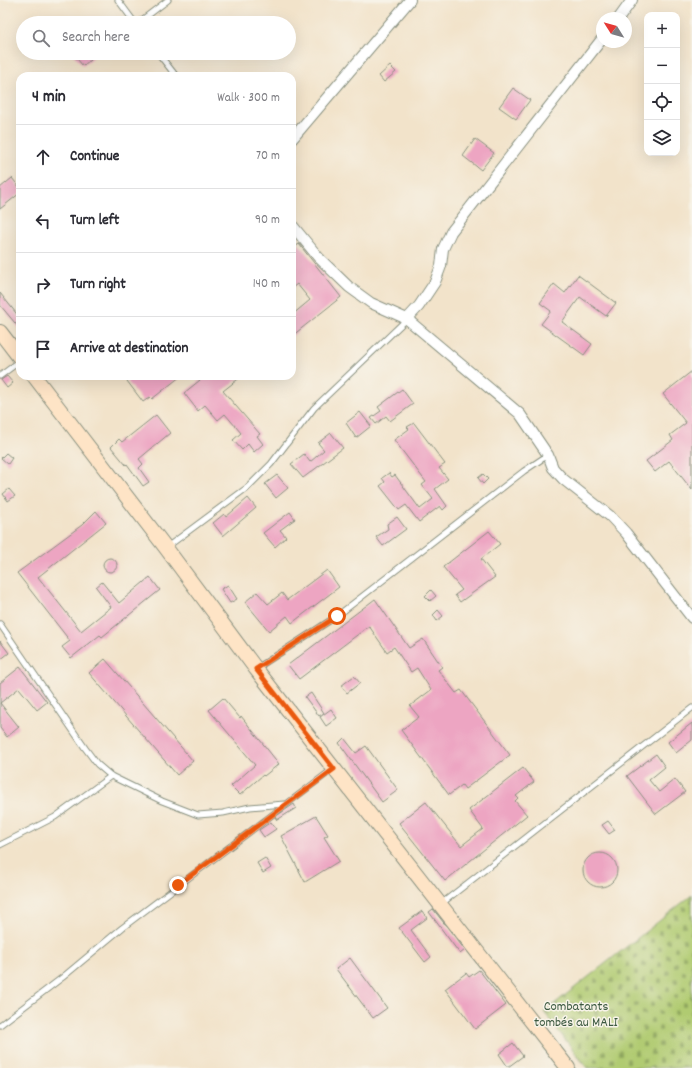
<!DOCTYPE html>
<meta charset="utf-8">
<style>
body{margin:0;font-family:Dekko,sans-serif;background:#f7f7f7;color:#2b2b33}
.controls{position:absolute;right:12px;top:12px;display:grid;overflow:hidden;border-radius:8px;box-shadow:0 4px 16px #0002}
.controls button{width:36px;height:36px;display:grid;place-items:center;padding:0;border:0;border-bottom:1px solid #e1e1e2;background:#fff;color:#2b2b33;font:20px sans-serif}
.compass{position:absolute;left:596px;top:12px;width:36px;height:36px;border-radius:50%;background:#fff;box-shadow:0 4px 16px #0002;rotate:307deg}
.stop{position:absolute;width:12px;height:12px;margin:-9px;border:3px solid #ea580c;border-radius:50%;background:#fff}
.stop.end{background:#ea580c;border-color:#fff;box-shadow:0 1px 4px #0008}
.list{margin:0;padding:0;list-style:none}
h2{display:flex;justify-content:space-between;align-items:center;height:52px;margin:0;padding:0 16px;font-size:17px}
h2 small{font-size:13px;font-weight:400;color:#7c7c81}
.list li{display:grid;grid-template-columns:26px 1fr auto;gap:12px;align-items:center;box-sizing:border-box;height:64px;padding:0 16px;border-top:1px solid #e1e1e2}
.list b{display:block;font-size:15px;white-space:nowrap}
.list em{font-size:13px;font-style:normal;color:#7c7c81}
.icon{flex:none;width:22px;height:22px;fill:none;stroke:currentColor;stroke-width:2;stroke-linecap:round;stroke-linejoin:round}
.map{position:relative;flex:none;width:692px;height:1068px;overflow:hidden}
.search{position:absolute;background:#fff;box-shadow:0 4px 16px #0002;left:16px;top:16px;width:280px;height:44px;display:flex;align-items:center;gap:10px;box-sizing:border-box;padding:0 14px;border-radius:22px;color:#7c7c81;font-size:15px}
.panel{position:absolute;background:#fff;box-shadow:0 4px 16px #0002;left:16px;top:72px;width:280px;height:308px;border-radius:12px}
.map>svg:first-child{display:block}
.cemetery{fill:url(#cemetery-stones);stroke:#688452}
.building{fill:#eda5c2}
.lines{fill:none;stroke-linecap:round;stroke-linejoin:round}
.lane-casing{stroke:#88907f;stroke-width:7}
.street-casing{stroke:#88907f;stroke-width:12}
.secondary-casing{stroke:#88907f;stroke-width:16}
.lane{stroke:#fff;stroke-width:5}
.street{stroke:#fff;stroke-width:10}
.secondary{stroke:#fee4c6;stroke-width:14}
.route{stroke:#ea580c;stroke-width:5}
.labels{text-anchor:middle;stroke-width:3;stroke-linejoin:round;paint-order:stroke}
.park-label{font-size:14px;fill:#3c5940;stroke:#f7f3e8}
</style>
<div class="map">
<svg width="692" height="1068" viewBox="0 0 692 1068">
<defs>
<pattern id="cemetery-stones" width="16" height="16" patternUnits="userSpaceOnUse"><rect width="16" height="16" fill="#b0cb71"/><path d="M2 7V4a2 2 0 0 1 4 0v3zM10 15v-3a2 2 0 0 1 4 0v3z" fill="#8fa65e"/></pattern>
</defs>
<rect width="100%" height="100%" fill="#f7f3e8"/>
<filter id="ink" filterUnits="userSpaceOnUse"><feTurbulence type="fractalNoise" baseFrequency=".025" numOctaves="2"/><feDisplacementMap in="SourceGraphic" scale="8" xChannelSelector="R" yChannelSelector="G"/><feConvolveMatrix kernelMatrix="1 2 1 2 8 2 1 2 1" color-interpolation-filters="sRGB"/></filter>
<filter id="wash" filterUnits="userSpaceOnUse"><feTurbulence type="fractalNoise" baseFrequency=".012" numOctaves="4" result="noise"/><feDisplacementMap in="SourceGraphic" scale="16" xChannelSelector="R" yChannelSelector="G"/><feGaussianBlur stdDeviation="0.9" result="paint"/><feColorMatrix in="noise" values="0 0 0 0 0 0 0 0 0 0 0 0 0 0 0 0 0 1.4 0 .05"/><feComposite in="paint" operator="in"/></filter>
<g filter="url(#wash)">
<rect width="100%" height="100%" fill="#f2e3ca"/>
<polygon class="cemetery" points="692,895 692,1068 587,1068 544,1012"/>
<g id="blocks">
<g class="building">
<polygon points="72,53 98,53 83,66"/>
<polygon points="390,66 396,72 384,82 379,76"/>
<polygon points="513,88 530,100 516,119 499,107"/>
<polygon points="475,139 494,153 481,170 463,156"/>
<polygon points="12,178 20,188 20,193 0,209 0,188"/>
<polygon points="299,244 341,297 292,336 292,315 310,300 297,284 292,288 292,249"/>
<polygon points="578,275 616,303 606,316 580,297 562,322 592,344 584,355 541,324 551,311 540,303 554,284 565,293"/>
<polygon points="0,293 20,318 20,329 0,305"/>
<polygon points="692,371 692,490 669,461 655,472 646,461 673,440 670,435 686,423 663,394"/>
<polygon points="7,376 13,383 7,388 1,380"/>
<polygon points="134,376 181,376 152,399 150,397 143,402 127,381"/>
<polygon points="205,376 242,376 223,391 260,434 257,436 263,444 254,452 248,444 242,450 233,440 241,433 225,414 218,420 205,405 198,411 184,393"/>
<polygon points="402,389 413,404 390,421 386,416 376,424 371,418 381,411 378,407"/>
<polygon points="360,412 371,426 356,438 346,423"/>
<polygon points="156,415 170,433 139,459 143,464 139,468 149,482 143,486 127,464 126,465 111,447 119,439 122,442"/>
<polygon points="414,423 445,464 439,468 448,479 435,489 447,506 443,510 440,506 419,522 406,505 399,510 380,486 385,482 382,478 389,473 392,477 395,475 420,509 433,499 422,485 426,482 394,440 409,429 407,427"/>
<polygon points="331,433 343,448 303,478 291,464 304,454 310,462 324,450 318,443"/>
<polygon points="6,453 12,458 8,464 1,458"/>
<polygon points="483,474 488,479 483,484 478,478"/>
<polygon points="277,475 288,488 276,498 265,484"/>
<polygon points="9,489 15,496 8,501 3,494"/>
<polygon points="248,498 256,508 223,536 213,523 224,514 226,517"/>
<polygon points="96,511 106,523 38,577 81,631 111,607 96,587 102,582 119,603 150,577 160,590 102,637 100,635 71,658 62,647 70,641 17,573 82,525"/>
<polygon points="290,512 295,519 280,530 286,537 275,547 263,533"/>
<polygon points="397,517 406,529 383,546 376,537 388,529 387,524"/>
<polygon points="489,531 500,544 481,559 495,577 460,602 455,595 462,590 443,567"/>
<circle cx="110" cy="565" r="7"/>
<polygon points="327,570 339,587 292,623 287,616 269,631 245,602 257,592 268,604 282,593 287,600"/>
<polygon points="228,585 237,599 230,603 221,589"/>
<polygon points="431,590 436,596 430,601 425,596"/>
<polygon points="375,599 409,648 423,639 442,667 438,670 456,693 461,690 510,755 465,789 462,785 449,795 401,730 419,717 410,706 431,690 417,668 411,672 394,647 387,652 369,626 299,679 288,665"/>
<polygon points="438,610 443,616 437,621 433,615"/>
<polygon points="0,641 9,653 0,660"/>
<polygon points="105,659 193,761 177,775 89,673"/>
<polygon points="20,667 47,702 37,710 19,688 0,703 19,727 7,737 0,728 0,683"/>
<polygon points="354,676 360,683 347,693 341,686"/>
<polygon points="311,693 324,713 319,716 305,697"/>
<polygon points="223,698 240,718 241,716 279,764 264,776 263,775 240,795 231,786 255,765 209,710"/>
<polygon points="331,709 337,718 326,726 320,717"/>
<polygon points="692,723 692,740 676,753 668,742"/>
<polygon points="344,738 356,753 366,746 398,790 382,802 339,743"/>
<polygon points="656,754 665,767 649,780 659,792 675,779 685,792 656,814 627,776"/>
<polygon points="523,768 534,782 516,796 518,798 515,801 527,815 445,881 399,823 426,802 461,846 483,829 469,810"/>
<polygon points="294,804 296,808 277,820 275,817"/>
<polygon points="316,816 328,835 324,837 339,861 305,882 281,836"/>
<polygon points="608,821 615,830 609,834 602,825"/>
<polygon points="271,822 276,829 264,837 259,830"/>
<circle cx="600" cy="870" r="17"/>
<polygon points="265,858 271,868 263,873 257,863"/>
<polygon points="433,909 465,950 460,954 429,912"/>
<polygon points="422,911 427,918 411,930 431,957 425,962 399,928"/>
<polygon points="350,958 387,1008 373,1018 336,969"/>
<polygon points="479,970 506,1005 475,1029 445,989 466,973 469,977"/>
<polygon points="513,1043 523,1056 508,1067 499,1054"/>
</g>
</g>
</g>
<g filter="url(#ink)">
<use href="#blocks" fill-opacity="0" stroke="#88907f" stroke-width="1"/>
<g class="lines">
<g class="lane-casing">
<g id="lane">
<polyline points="118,0 135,23"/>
<polyline points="138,23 168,0"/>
<polyline points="158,53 176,76"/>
<polyline points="0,376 20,361"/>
<polyline points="167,547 248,487 271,464 314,408 407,319"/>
<polyline points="0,624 85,748 97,764 111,776 162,801 198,815 223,813 250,807 284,804"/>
<polyline points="257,668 337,616 524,471 548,455"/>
<polyline points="0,845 55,817 111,776"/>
<polyline points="441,904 692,708"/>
<polyline points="0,1025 63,977 122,928 333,769"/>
</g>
</g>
<g class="street-casing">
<g id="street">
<polyline points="619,18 632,0"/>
<polyline points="292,139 410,0"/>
<polyline points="292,225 319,258 349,287 371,303 407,319 520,414 548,455 553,468 563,479 610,516 626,533 692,618"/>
<polyline points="407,319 419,306 435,282 441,266 443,249 451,232 602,39"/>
</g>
</g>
<g class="secondary-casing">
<g id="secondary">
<polyline points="0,332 20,358"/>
<polyline points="34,376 166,548 256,669 568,1068"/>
</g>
</g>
<use href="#lane" class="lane"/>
<use href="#street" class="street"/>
<use href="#secondary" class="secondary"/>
</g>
</g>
<g class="lines" filter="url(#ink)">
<polyline class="route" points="178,885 334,769 256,669 337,616"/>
</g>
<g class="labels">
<g class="park-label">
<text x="576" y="1010">Combatants<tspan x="576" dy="16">tombés au MALI</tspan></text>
</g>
</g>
</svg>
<div class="controls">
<button>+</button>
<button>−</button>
<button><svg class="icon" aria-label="locate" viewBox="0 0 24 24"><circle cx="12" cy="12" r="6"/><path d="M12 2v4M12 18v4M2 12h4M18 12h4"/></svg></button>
<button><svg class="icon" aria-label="layers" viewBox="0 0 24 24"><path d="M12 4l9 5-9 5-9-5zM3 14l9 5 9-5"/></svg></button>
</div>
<svg class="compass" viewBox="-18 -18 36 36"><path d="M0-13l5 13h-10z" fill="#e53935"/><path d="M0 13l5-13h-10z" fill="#7c7c81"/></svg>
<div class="stop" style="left:337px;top:616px"></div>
<div class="stop end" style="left:178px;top:885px"></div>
<div class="search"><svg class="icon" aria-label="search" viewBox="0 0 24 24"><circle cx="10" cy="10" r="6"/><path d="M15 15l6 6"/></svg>Search here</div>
<section class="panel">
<h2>4 min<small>Walk · 300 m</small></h2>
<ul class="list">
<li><svg class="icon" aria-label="ahead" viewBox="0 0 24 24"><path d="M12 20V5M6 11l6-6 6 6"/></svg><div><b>Continue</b></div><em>70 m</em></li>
<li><svg class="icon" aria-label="left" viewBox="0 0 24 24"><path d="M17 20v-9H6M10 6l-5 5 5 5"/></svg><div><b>Turn left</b></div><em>90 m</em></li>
<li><svg class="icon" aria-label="right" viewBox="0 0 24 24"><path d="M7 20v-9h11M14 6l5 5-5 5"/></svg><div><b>Turn right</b></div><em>140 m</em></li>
<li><svg class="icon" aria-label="arrive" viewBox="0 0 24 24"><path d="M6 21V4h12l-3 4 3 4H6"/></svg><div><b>Arrive at destination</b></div></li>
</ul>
</section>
</div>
